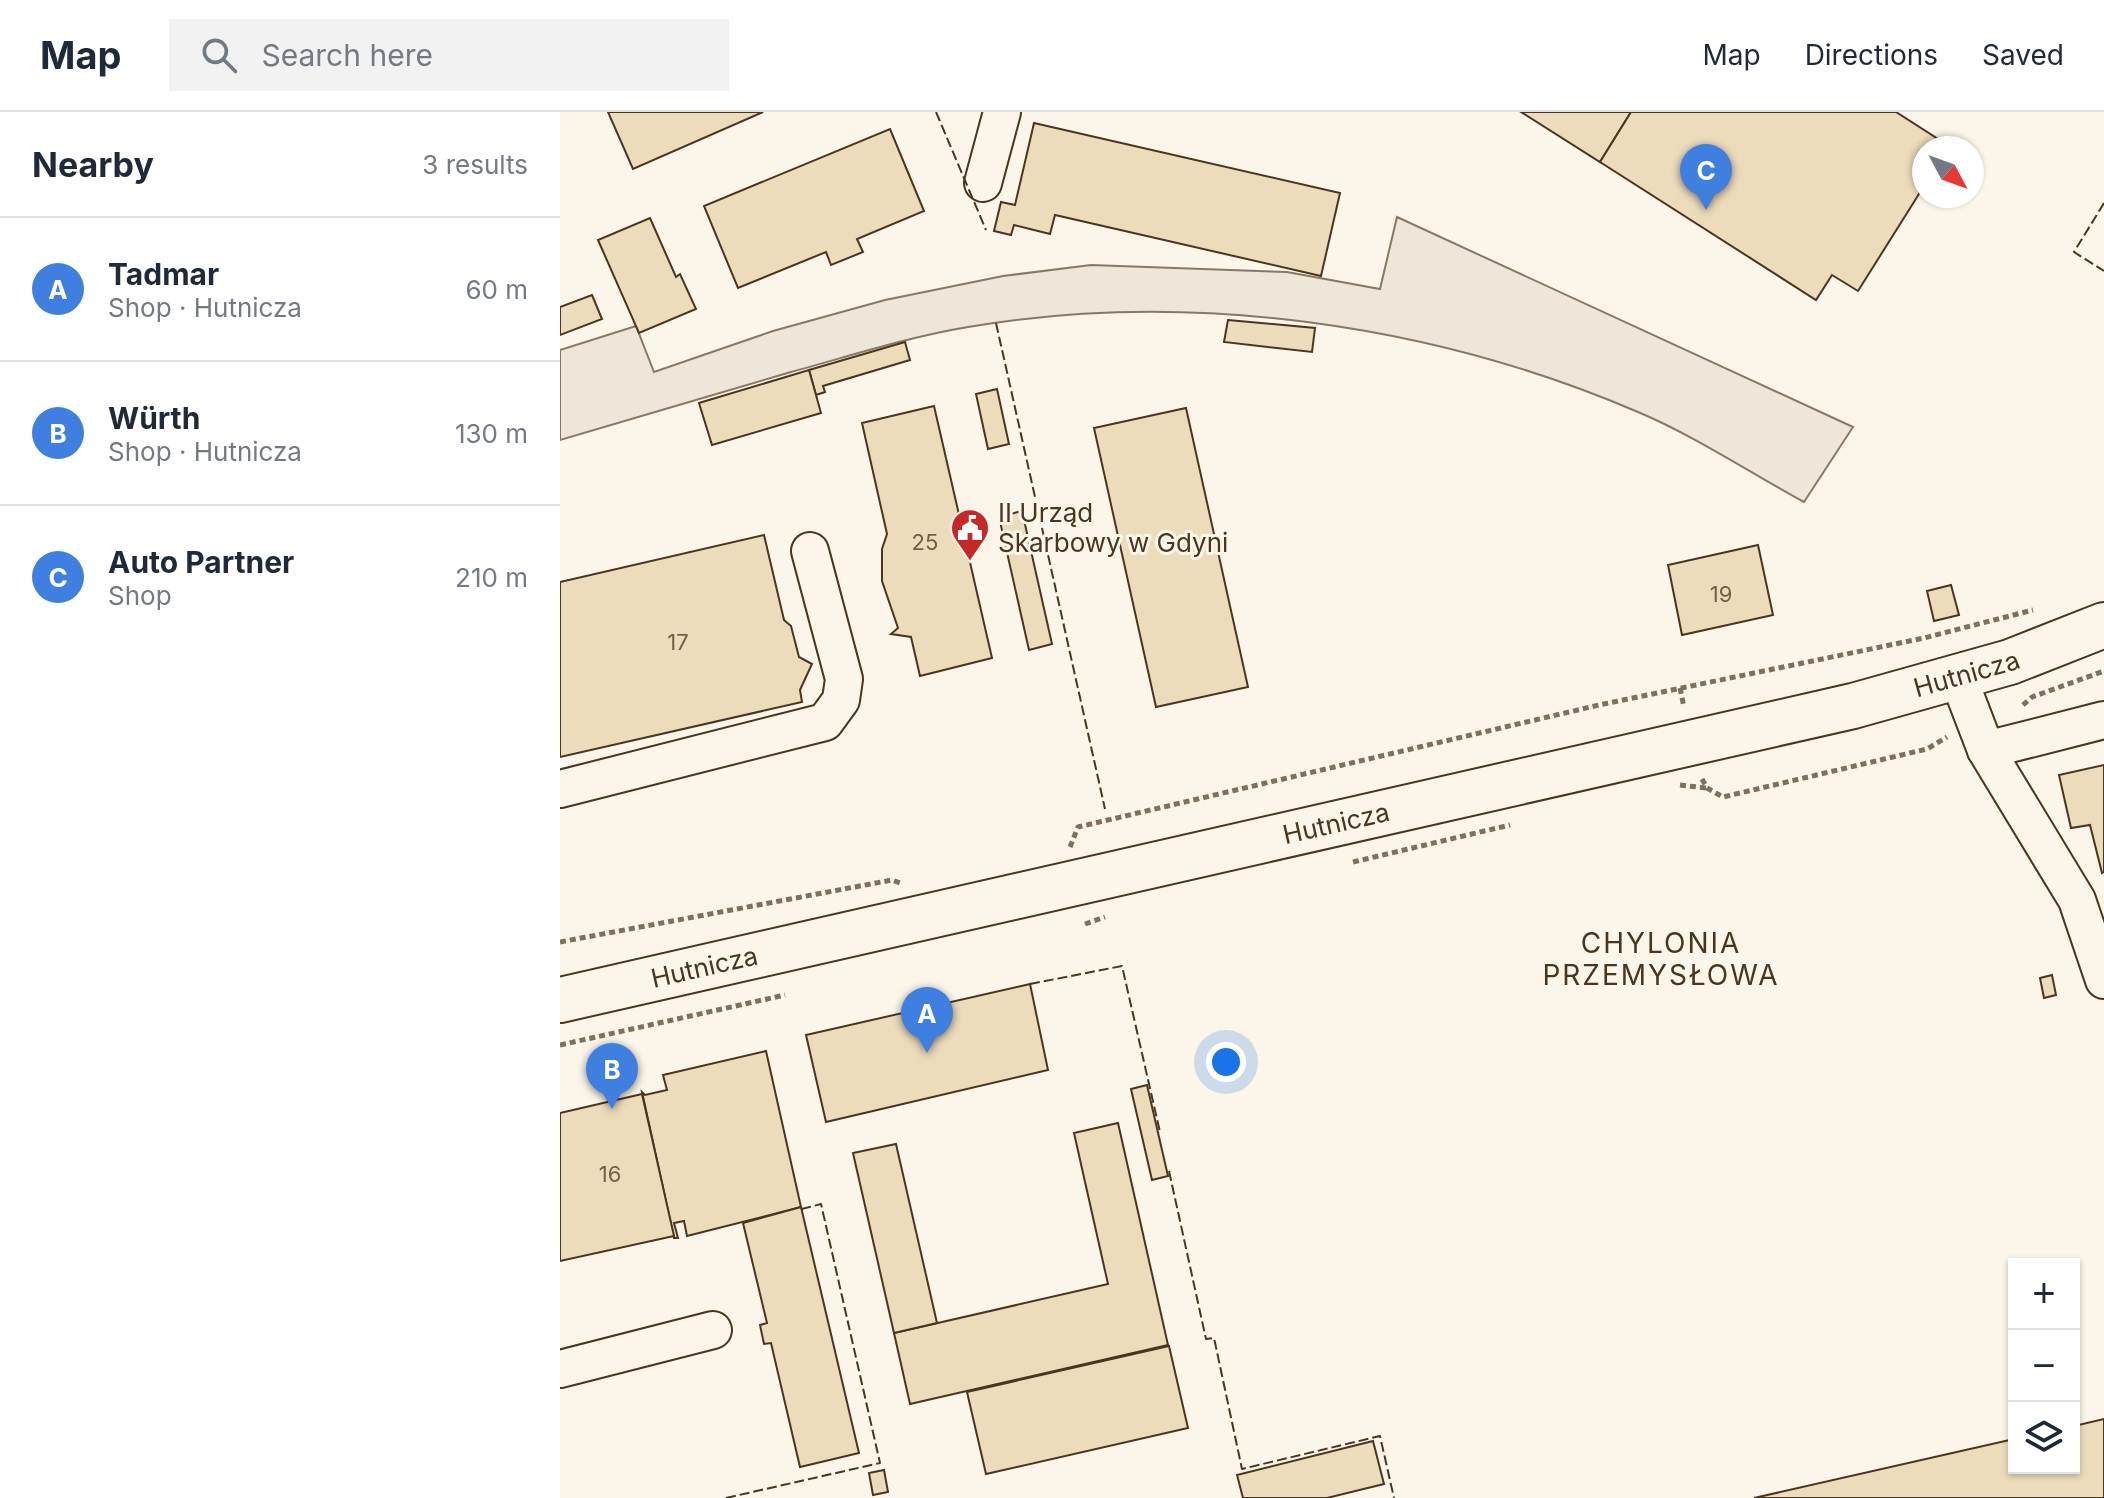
<!DOCTYPE html>
<meta charset="utf-8">
<style>
body{margin:0;font-family:Inter,sans-serif;background:#f2f2f3;color:#1f2937}
.controls{position:absolute;right:24px;bottom:24px;display:grid;overflow:hidden;border-radius:0px;box-shadow:0 2px 6px #0004}
.controls button{width:72px;height:72px;display:grid;place-items:center;padding:0;border:0;border-bottom:2px solid #e0e1e3;background:#fff;color:#1f2937;font:40px sans-serif}
.compass{position:absolute;left:1352px;top:24px;width:72px;height:72px;border-radius:50%;background:#fff;box-shadow:0 2px 6px #0004;rotate:131deg}
.you{position:absolute;left:666px;top:950px;width:28px;height:28px;margin:-20px;border:6px solid #fff;border-radius:50%;background:#1a73e8;box-shadow:0 0 0 12px #1a73e833}
.badge{display:grid;place-items:center;width:52px;height:52px;border-radius:50%;background:#c62828;color:#fff;font-size:26px;font-weight:700}
.pin{position:absolute;translate:-50% -66px;filter:drop-shadow(0 2px 4px #0008)}
.pin::after{content:'';position:absolute;top:42px;width:28px;height:24px;background:inherit;clip-path:polygon(0 0,100% 0,50% 100%)}
.list{margin:0;padding:0;list-style:none}
h2{display:flex;justify-content:space-between;align-items:center;height:104px;margin:0;padding:0 32px;font-size:34px}
h2 small{font-size:26px;font-weight:400;color:#747a83}
.list li{display:grid;grid-template-columns:52px 1fr auto;gap:24px;align-items:center;box-sizing:border-box;height:144px;padding:0 32px;border-top:2px solid #e0e1e3}
.list b{display:block;font-size:30px;white-space:nowrap}
.list p{margin:0;font-size:26px;white-space:nowrap;color:#747a83}
.list em{font-size:26px;font-style:normal;color:#747a83}
.icon{flex:none;width:44px;height:44px;fill:none;stroke:currentColor;stroke-width:2;stroke-linecap:round;stroke-linejoin:round}
.map{position:relative;flex:none;width:1544px;height:1386px;overflow:hidden}
header{display:flex;align-items:center;gap:48px;box-sizing:border-box;height:112px;padding:0 40px;background:#fff;border-bottom:2px solid #e0e1e3}
header strong{font-size:38px}
nav{display:flex;gap:44px;margin-inline-start:auto;font-size:28px}
.search{width:560px;height:72px;background:#f2f2f3;display:flex;align-items:center;gap:20px;box-sizing:border-box;padding:0 28px;border-radius:0px;color:#747a83;font-size:30px}
main{display:flex}
aside{flex:1;background:#fff}
.map>svg:first-child{display:block}
.green{fill:#ede6d9;stroke:#887966;stroke-width:2}
.building{fill:#ecdcbc;stroke:#4a3520;stroke-width:2}
.lines{fill:none;stroke-linecap:round;stroke-linejoin:round}
.minor-casing{stroke:#4a3520;stroke-width:40}
.major-casing{stroke:#4a3520;stroke-width:48}
.path{stroke:#7f6f5c;stroke-width:5;stroke-dasharray:6 4;stroke-linecap:butt}
.minor{stroke:#fbf6e9;stroke-width:36}
.major{stroke:#fbf6e9;stroke-width:44}
.fence{stroke:#4a3520;stroke-width:2;stroke-dasharray:10 4;stroke-linecap:butt}
.labels{text-anchor:middle;stroke-width:6;stroke-linejoin:round;paint-order:stroke}
.number-label{font-size:22px;fill:#725f47}
.poi-label{font-size:26px;fill:#4a3520;stroke:#fbf6e9;text-anchor:start}
.street-label{font-size:26px;fill:#4a3520;stroke:#fbf6e9}
.neighbourhood-label{font-size:28px;letter-spacing:2px;fill:#4a3520;stroke:#fbf6e9}
</style>
<header>
<strong>Map</strong>
<div class="search"><svg class="icon" aria-label="search" viewBox="0 0 24 24"><circle cx="10" cy="10" r="6"/><path d="M15 15l6 6"/></svg>Search here</div>
<nav><a>Map</a><a>Directions</a><a>Saved</a></nav>
</header>
<main>
<aside>
<h2>Nearby<small>3 results</small></h2>
<ul class="list">
<li><span class="badge" style="background:#3f7fe0">A</span><div><b>Tadmar</b><p>Shop · Hutnicza</p></div><em>60 m</em></li>
<li><span class="badge" style="background:#3f7fe0">B</span><div><b>Würth</b><p>Shop · Hutnicza</p></div><em>130 m</em></li>
<li><span class="badge" style="background:#3f7fe0">C</span><div><b>Auto Partner</b><p>Shop</p></div><em>210 m</em></li>
</ul>
</aside>
<div class="map">
<svg width="1544" height="1386" viewBox="0 0 1544 1386">
<rect width="100%" height="100%" fill="#fbf6e9"/>
<path class="green" d="M837,105L1293,315L1244,390C1189,360 1135,324 1078,300C873,212 629,177 408,215C348,225 290,244 231,260C154,283 77,305 0,328V238L76,214L94,260L213,219L325,188L443,164L531,153L727,160L820,177Z"/>
<g class="building">
<polygon points="48,0 203,0 73,57"/>
<polygon points="961,0 1071,0 1040,50"/>
<polygon points="1071,0 1336,0 1389,34 1364,36 1364,74 1298,179 1272,163 1256,188 1040,50"/>
<polygon points="474,11 780,81 761,164 495,103 490,122 454,113 451,123 434,119 441,90 455,93"/>
<polygon points="330,17 364,99 297,127 303,140 271,153 266,140 178,176 144,94"/>
<polygon points="90,106 116,165 120,162 136,197 79,221 38,128"/>
<polygon points="32,183 42,207 0,223 0,195"/>
<polygon points="668,208 755,216 752,240 664,230"/>
<polygon points="345,230 350,248 263,274 265,280 256,283 249,258"/>
<polygon points="249,258 261,301 152,333 139,291"/>
<polygon points="437,277 449,332 428,337 416,282"/>
<polygon points="374,294 432,546 360,564 351,525 331,522 338,516 322,469 322,437 327,422 302,311"/>
<polygon points="626,296 688,575 596,595 534,316"/>
<polygon points="462,399 492,532 469,538 439,405"/>
<polygon points="204,423 224,508 231,514 239,545 252,552 240,578 242,590 0,645 0,470"/>
<polygon points="1198,433 1213,503 1122,523 1108,453"/>
<polygon points="1391,473 1399,503 1374,509 1367,479"/>
<polygon points="1544,653 1544,760 1542,761 1530,713 1511,716 1499,663"/>
<polygon points="1492,863 1496,883 1484,886 1480,866"/>
<polygon points="470,872 488,958 266,1010 246,923"/>
<polygon points="206,939 241,1095 127,1124 124,1109 114,1111 118,1126 114,1126 82,980 85,983 107,978 103,963"/>
<polygon points="587,973 608,1064 592,1068 571,977"/>
<polygon points="82,982 114,1124 0,1149 0,1001"/>
<polygon points="558,1011 608,1233 350,1292 334,1221 548,1172 514,1021"/>
<polygon points="336,1032 377,1211 334,1221 293,1041"/>
<polygon points="241,1095 299,1341 240,1355 211,1231 204,1232 200,1213 207,1211 183,1111"/>
<polygon points="609,1234 628,1316 426,1362 407,1280"/>
<polygon points="1544,1307 1544,1386 1194,1386 1454,1327 1454,1356 1514,1356 1514,1314"/>
<polygon points="813,1329 824,1372 767,1386 683,1386 677,1363"/>
<polygon points="324,1358 328,1380 313,1383 309,1361"/>
</g>
<g class="lines">
<g class="minor-casing">
<g id="minor">
<polyline points="423,71 442,0"/>
<polyline points="1398,565 1426,638 1517,788 1544,868"/>
<polyline points="1426,638 1544,608"/>
<polyline points="0,677 265,610 281,588 284,567 250,439"/>
<polyline points="0,1257 153,1218"/>
</g>
</g>
<g class="major-casing">
<g id="major">
<path id="s1" d="M0,888L1293,594L1450,550L1544,513"/>
</g>
</g>
<g class="path">
<polyline points="1120,576 1124,595"/>
<polyline points="1463,593 1472,585 1544,559"/>
<polyline points="1142,667 1147,676 1163,685 1367,637 1387,625"/>
<polyline points="1120,673 1146,676"/>
<polyline points="510,735 518,715 1039,593 1364,526 1473,498"/>
<polyline points="793,750 950,713"/>
<polyline points="525,812 545,805"/>
<polyline points="0,830 332,768 343,772"/>
<polyline points="0,933 225,883"/>
</g>
<use href="#minor" class="minor"/>
<use href="#major" class="major"/>
<g class="fence">
<polyline points="376,0 426,118"/>
<polyline points="1544,91 1514,140 1544,159"/>
<polyline points="436,211 545,697"/>
<polyline points="470,872 562,854 600,1020"/>
<polyline points="609,1059 646,1227 654,1226 682,1357 820,1324 834,1386"/>
<polyline points="166,1386 320,1351 261,1092 242,1097"/>
</g>
</g>
<defs>
<g id="civic-pin" transform="scale(2)"><path d="M0 17L-7.5 6A9.5 9.5 0 1 1 7.5 6Z" fill="#c62828" stroke="#fbf6e9"/><path d="M-.6-6.5H3V-4.5H.6V-3L4-1V1h2V6H-6V1h2V-1L-.6-3ZM-1.2 2.5V6h2.4V2.5Z" fill="#fff"/></g>
</defs>
<g fill-rule="evenodd">
<use href="#civic-pin" x="410" y="416"/>
</g>
<g class="labels">
<g class="number-label">
<text x="365" y="438">25</text>
<text x="1161" y="490">19</text>
<text x="118" y="538">17</text>
<text x="50" y="1070">16</text>
</g>
<g class="poi-label">
<text x="438" y="410">II Urząd<tspan x="438" dy="30">Skarbowy w Gdyni</tspan></text>
</g>
<g class="street-label">
<text dy="9" stroke="none"><textPath href="#s1" startOffset="1444">Hutnicza</textPath></text>
<text dy="9" stroke="none"><textPath href="#s1" startOffset="796">Hutnicza</textPath></text>
<text dy="9" stroke="none"><textPath href="#s1" startOffset="148">Hutnicza</textPath></text>
</g>
<g class="neighbourhood-label">
<text x="1101" y="841">CHYLONIA<tspan x="1101" dy="32">PRZEMYSŁOWA</tspan></text>
</g>
</g>
</svg>
<div class="controls">
<button>+</button>
<button>−</button>
<button><svg class="icon" aria-label="layers" viewBox="0 0 24 24"><path d="M12 4l9 5-9 5-9-5zM3 14l9 5 9-5"/></svg></button>
</div>
<svg class="compass" viewBox="-18 -18 36 36"><path d="M0-13l5 13h-10z" fill="#e53935"/><path d="M0 13l5-13h-10z" fill="#747a83"/></svg>
<div class="you"></div>
<div class="pin badge" style="left:367px;top:941px;background:#3f7fe0">A</div>
<div class="pin badge" style="left:52px;top:997px;background:#3f7fe0">B</div>
<div class="pin badge" style="left:1146px;top:98px;background:#3f7fe0">C</div>
</div>
</main>
